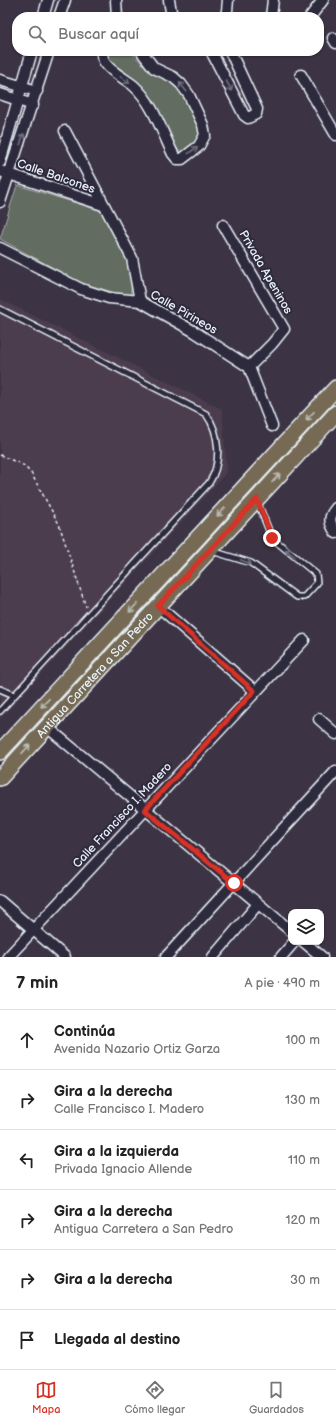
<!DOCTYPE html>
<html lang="es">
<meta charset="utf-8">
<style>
body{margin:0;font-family:"Balsamiq Sans",sans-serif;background:#f6f6f6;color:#222}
.controls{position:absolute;right:12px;bottom:12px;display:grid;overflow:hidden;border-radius:8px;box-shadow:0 1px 3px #0004}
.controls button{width:36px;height:36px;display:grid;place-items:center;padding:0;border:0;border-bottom:1px solid #e0e0e0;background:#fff;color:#222;font:20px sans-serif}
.stop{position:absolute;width:12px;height:12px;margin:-9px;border:3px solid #d93025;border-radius:50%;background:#fff}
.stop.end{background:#d93025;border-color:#fff;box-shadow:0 1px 4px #0008}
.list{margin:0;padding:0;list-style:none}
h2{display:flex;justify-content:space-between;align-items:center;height:52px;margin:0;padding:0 16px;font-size:17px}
h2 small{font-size:13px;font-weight:400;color:#767676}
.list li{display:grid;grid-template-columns:26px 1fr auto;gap:12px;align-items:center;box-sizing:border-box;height:60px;padding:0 16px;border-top:1px solid #e0e0e0}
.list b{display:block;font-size:15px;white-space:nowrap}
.list p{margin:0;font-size:13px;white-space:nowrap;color:#767676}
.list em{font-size:13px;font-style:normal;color:#767676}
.icon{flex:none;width:22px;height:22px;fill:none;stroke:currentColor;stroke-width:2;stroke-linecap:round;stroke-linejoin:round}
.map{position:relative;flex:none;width:336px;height:957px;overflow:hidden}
.search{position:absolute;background:#fff;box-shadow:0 1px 3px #0004;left:12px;right:12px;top:12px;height:44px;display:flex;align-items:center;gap:10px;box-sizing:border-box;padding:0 14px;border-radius:16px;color:#767676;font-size:15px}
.sheet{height:412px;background:#fff}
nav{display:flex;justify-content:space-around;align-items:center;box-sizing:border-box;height:56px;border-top:1px solid #e0e0e0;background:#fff;font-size:11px;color:#767676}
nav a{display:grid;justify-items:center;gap:2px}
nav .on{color:#d93025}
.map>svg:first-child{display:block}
.built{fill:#4b3e4d}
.green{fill:#636c61;stroke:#a6aeac}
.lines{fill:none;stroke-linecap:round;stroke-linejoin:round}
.service-casing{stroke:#e8f1f8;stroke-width:8}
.minor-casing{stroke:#e8f1f8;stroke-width:13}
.primary-casing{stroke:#e8f1f8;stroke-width:18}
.path{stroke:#e8f1f8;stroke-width:1.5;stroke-dasharray:3 3;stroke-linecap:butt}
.service{stroke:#2f2a3d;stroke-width:5}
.minor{stroke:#2f2a3d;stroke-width:10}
.primary{stroke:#766a54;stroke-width:15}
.oneway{stroke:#70707e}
.oneway2{stroke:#babbb6}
.route{stroke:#d93025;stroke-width:5}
.labels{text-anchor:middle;stroke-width:4;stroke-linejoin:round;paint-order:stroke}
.street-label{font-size:12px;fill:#e8f1f8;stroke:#2f2a3d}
</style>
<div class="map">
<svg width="336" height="957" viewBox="0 0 336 957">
<rect width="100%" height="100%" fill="#3c3344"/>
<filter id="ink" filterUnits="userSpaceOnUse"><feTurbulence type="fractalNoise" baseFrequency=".025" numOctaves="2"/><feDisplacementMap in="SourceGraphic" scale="8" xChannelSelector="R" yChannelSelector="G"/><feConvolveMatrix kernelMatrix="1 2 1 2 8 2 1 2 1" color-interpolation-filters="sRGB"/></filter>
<g filter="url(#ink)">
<polygon class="built" points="0,299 222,409 227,472 0,719"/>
<g class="green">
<path d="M107,51H131C144,70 159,72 174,85C181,91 201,126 200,134C198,142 189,148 183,152L174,149L149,98L108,60Z"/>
<path d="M17,185L102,211C115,238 137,267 130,297L81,283L0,239Z"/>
</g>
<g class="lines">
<g class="service-casing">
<g id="service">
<path d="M0,309L206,414C220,433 222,464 209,483L0,711"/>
<polyline points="212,551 251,563 297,597 304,597 317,583 316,574 272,538 257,501"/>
<polyline points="0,689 14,695"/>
</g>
</g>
<g class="minor-casing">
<g id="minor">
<polyline points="116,0 117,17"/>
<polyline points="169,0 172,17"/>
<polyline points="43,17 48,0"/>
<polyline points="59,17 65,0"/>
<polyline points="225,17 227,11 228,0"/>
<polyline points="271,17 273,0"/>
<polyline points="310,17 323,0"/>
<polyline points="333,38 336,43"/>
<path d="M102,51C100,68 124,77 134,86C153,103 162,132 173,154L177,159H182L199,146L205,135L203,125L189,95L181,84L173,77L154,68L141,51"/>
<polyline points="211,51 244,115 248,118 256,114 257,109 230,51"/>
<polyline points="301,75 336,135"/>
<polyline points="0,80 37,91"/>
<polyline points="0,94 33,105"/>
<polyline points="65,131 132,258 140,301"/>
<polyline points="0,162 32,51"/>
<polyline points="0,171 103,205"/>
<polyline points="0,202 49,51"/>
<polyline points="223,225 284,329 272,344 249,367"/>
<polyline points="0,248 81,289 109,298 140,301 195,332 249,367 272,426"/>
<path d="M336,508C328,517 329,523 336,533"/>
<polyline points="158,606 255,691"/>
<polyline points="319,719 336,734"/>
<polyline points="47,727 291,931"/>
<polyline points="0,901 65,957"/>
<polyline points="304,942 322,957"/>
<polyline points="8,957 304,640"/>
<polyline points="166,957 336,771"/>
<polyline points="213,957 258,904"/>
<polyline points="281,957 294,942"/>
</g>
</g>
<g class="primary-casing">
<g id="primary">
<polyline points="0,752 336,388"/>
<path id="s1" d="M0,778L336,413"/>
</g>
</g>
<polyline class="path" points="0,455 23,465 31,473 59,524 86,607"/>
<use href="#service" class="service"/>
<use href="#minor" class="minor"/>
<use href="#primary" class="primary"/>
</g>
<defs><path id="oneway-shaft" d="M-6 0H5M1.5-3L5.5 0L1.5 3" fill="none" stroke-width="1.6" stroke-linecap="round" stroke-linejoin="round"/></defs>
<g class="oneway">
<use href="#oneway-shaft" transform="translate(125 80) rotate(37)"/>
<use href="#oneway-shaft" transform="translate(229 86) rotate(63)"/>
<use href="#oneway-shaft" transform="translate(183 87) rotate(-128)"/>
<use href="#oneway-shaft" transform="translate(22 139) rotate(-72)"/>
<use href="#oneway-shaft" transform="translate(193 150) rotate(-37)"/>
<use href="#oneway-shaft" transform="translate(290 553) rotate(-141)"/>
<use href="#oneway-shaft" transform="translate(246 562) rotate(21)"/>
</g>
<g class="oneway2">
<use href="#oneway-shaft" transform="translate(310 416) rotate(133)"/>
<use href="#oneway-shaft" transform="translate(276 478) rotate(-47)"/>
<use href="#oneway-shaft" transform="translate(221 512) rotate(133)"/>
<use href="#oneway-shaft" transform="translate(133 608) rotate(133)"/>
<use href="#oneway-shaft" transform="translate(45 703) rotate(133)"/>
<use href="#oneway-shaft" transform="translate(26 749) rotate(-47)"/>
</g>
</g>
<g class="lines" filter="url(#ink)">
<polyline class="route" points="234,883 145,810 254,691 158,606 257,499 272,538"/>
</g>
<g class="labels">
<g class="street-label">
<text transform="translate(56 176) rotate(19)" y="4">Calle Balcones</text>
<text transform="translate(266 272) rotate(60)" y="4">Privada Apeninos</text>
<text transform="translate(184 312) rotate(30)" y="4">Calle Pirineos</text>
<text dy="4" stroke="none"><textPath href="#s1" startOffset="140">Antigua Carretera a San Pedro</textPath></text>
<text transform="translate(122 815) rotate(-47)" y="4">Calle Francisco I. Madero</text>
</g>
</g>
</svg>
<div class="controls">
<button><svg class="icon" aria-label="layers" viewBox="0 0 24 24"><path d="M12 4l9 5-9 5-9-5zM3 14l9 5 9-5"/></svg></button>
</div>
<div class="stop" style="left:234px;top:883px"></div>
<div class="stop end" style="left:272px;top:538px"></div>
<div class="search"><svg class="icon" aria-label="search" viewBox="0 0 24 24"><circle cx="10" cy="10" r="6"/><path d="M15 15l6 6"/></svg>Buscar aquí</div>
</div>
<section class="sheet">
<h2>7 min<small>A pie · 490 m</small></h2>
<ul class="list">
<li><svg class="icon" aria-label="ahead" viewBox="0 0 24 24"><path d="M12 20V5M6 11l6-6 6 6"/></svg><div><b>Continúa</b><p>Avenida Nazario Ortiz Garza</p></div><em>100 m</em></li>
<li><svg class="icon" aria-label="right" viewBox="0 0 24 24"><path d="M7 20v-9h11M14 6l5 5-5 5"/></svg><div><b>Gira a la derecha</b><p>Calle Francisco I. Madero</p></div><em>130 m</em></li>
<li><svg class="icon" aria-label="left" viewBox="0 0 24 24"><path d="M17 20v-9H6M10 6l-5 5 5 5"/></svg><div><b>Gira a la izquierda</b><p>Privada Ignacio Allende</p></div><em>110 m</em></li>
<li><svg class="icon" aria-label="right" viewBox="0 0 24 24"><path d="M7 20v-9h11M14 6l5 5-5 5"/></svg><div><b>Gira a la derecha</b><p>Antigua Carretera a San Pedro</p></div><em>120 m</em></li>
<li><svg class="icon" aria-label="right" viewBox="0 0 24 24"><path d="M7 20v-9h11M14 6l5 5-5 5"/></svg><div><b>Gira a la derecha</b></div><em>30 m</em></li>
<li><svg class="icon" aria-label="arrive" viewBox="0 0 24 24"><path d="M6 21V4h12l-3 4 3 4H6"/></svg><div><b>Llegada al destino</b></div></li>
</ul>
</section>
<nav>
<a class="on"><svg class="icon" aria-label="map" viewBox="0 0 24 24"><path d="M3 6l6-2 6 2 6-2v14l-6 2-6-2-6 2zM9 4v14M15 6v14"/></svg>Mapa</a>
<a><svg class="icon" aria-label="directions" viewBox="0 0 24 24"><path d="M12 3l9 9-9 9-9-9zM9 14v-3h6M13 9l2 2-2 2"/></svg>Cómo llegar</a>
<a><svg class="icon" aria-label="saved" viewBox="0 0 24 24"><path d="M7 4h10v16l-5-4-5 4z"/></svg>Guardados</a>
</nav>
